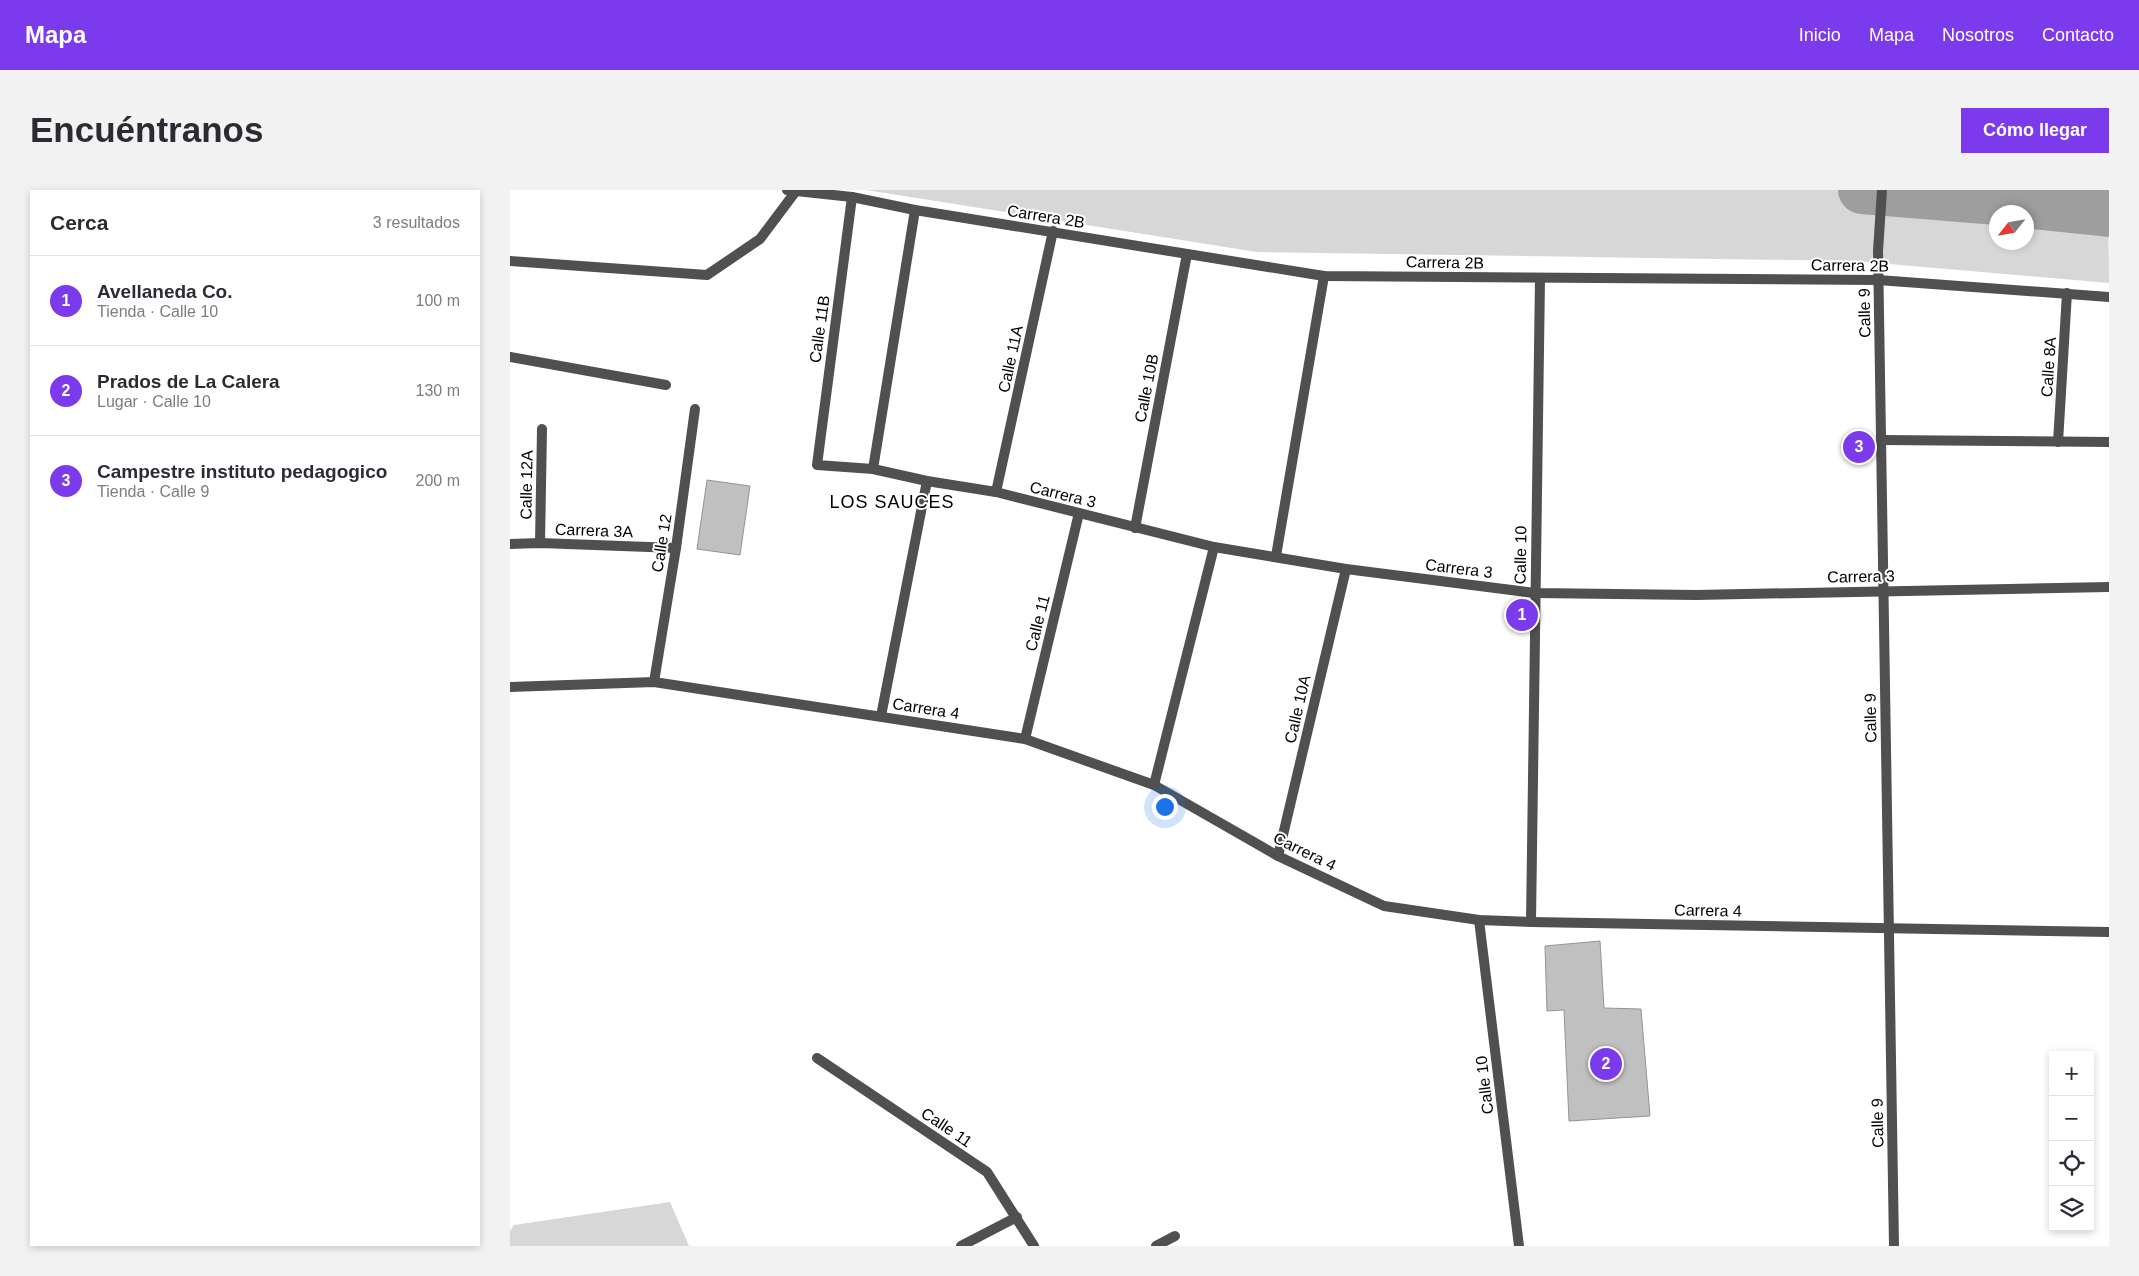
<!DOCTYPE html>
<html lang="es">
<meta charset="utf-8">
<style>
body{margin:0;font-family:Helvetica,sans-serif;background:#f2f2f3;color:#2b2b33}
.controls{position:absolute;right:15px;bottom:15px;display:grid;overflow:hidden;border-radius:0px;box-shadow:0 2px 8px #0003}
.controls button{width:45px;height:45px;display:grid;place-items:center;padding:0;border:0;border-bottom:1px solid #e1e1e2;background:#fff;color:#2b2b33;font:25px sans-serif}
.compass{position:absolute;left:1479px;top:15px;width:45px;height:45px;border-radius:50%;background:#fff;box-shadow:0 2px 8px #0003;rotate:239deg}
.you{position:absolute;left:654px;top:616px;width:18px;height:18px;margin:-12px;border:4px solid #fff;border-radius:50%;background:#1a73e8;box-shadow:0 0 0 8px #1a73e833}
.badge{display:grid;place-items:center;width:32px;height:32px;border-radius:50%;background:#7c3aed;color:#fff;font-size:16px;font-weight:700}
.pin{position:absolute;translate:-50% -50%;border:2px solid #fff;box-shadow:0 1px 5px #0006}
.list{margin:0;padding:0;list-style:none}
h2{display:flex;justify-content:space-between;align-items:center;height:65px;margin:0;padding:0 20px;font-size:21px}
h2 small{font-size:16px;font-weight:400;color:#7c7c81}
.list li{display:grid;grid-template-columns:32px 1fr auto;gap:15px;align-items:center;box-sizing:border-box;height:90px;padding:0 20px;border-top:1px solid #e1e1e2}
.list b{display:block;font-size:19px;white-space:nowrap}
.list p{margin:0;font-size:16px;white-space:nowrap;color:#7c7c81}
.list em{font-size:16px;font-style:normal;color:#7c7c81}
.icon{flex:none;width:28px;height:28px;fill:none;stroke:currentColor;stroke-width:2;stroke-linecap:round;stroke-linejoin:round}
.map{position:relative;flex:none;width:1599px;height:1056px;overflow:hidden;border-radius:0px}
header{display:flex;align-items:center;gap:30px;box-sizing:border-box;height:70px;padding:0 25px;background:#7c3aed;color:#fff}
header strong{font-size:24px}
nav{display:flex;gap:28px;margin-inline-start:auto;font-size:18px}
.intro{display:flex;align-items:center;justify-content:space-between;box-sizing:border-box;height:120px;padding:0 30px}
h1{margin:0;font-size:35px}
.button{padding:12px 22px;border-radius:0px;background:#7c3aed;color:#fff;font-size:18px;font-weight:700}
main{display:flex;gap:30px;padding:0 30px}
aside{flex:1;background:#fff;border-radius:0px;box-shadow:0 2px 8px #0003}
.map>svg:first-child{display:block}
.green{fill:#d7d7d7;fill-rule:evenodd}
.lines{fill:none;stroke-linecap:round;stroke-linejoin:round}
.river{stroke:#9e9e9e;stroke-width:48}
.building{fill:#c0c0c0;stroke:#949494}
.lane{stroke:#505050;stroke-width:10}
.street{stroke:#505050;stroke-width:10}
.labels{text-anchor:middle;stroke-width:4;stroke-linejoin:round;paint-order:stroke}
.street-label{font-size:16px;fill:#000;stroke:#fff}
.neighbourhood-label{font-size:18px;letter-spacing:1px;fill:#000;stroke:#fff}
</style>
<header>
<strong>Mapa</strong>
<nav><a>Inicio</a><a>Mapa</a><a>Nosotros</a><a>Contacto</a></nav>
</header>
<div class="intro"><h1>Encuéntranos</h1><a class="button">Cómo llegar</a></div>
<main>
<aside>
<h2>Cerca<small>3 resultados</small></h2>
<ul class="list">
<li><span class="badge">1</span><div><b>Avellaneda Co.</b><p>Tienda · Calle 10</p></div><em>100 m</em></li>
<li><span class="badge">2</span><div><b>Prados de La Calera</b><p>Lugar · Calle 10</p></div><em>130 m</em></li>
<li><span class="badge">3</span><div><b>Campestre instituto pedagogico</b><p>Tienda · Calle 9</p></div><em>200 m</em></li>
</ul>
</aside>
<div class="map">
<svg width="1599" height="1056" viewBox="0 0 1599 1056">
<rect width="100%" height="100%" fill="#fff"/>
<g class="green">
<path d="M356,0H1598L1599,93L1344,71L747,62ZM1486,22H1516V52H1486Z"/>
<polygon points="160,1012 179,1056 0,1056 0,1041 4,1035"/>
</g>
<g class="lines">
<polyline class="river" points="1352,0 1475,10 1599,23"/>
</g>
<g class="building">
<polygon points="197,290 240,296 230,365 187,359"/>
<polygon points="1090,751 1094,818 1131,819 1140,926 1059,931 1054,820 1037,821 1035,756"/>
</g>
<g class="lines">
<g class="lane">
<polyline points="0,71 197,85 250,49 286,1"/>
<polyline points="0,167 156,195"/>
<polyline points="486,302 543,41"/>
<polyline points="625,338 677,64"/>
<polyline points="766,366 814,86"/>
<polyline points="371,526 417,291"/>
<polyline points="515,549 569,323"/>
<polyline points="644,595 704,357"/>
<polyline points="768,666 836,379"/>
</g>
<g class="street">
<polyline points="277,0 342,7 405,20 814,86 1368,90 1599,107"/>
<polyline points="1372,0 1368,61 1384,1056"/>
<polyline points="342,7 307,275 363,279 417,291 486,302 704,357 836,379 1025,403 1186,405 1599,397"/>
<polyline points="1371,250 1599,252"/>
<polyline points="1548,252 1557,103"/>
<polyline points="363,279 405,20"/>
<polyline points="30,353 32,239"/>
<polyline points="0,354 30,353 166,358"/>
<polyline points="144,492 166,358 185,219"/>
<polyline points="0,497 144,492 515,549 644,595 768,666 874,716 969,730 1021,732 1599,742"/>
<polyline points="969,730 1009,1056"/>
<polyline points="1021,732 1030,88"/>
<polyline points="307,868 477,982 524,1056"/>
<polyline points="451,1056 507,1027"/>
<polyline points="646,1056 665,1046"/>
</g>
</g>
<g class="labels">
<g class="street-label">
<text transform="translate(536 26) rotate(9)" y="6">Carrera 2B</text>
<text transform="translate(935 72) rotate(1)" y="6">Carrera 2B</text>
<text transform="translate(1340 75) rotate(1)" y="6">Carrera 2B</text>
<text transform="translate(1354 123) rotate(-91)" y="6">Calle 9</text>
<text transform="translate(309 139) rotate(-82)" y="6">Calle 11B</text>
<text transform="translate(500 169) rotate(-78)" y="6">Calle 11A</text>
<text transform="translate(1538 177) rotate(-86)" y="6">Calle 8A</text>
<text transform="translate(636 198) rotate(-79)" y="6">Calle 10B</text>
<text transform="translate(16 295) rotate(-89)" y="6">Calle 12A</text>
<text transform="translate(553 304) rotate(14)" y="6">Carrera 3</text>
<text transform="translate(84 340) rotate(2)" y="6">Carrera 3A</text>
<text transform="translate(151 353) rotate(-81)" y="6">Calle 12</text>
<text transform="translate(1010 365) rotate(-89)" y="6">Calle 10</text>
<text transform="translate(949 378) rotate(7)" y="6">Carrera 3</text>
<text transform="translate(1351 386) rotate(-1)" y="6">Carrera 3</text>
<text transform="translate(527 433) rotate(-76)" y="6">Calle 11</text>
<text transform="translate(416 518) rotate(9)" y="6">Carrera 4</text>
<text transform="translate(787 519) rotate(-77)" y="6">Calle 10A</text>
<text transform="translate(1360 528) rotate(-91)" y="6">Calle 9</text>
<text transform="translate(795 661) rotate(26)" y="6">Carrera 4</text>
<text transform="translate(1198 720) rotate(1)" y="6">Carrera 4</text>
<text transform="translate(974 895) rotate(-97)" y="6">Calle 10</text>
<text transform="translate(1367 933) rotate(-91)" y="6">Calle 9</text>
<text transform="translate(437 937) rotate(34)" y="6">Calle 11</text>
</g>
<g class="neighbourhood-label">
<text x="382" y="318">LOS SAUCES</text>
</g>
</g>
</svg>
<div class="controls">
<button>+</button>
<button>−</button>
<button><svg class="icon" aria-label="locate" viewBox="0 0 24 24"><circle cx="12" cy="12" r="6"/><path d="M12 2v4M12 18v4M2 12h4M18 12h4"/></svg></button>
<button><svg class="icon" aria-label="layers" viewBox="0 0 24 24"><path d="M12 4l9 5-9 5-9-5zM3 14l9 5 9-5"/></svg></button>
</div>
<svg class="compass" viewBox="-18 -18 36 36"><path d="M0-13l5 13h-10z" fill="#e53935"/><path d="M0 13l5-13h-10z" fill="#7c7c81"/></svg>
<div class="you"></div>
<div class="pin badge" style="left:1012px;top:425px">1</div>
<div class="pin badge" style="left:1096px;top:874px">2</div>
<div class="pin badge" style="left:1349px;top:257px">3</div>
</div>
</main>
